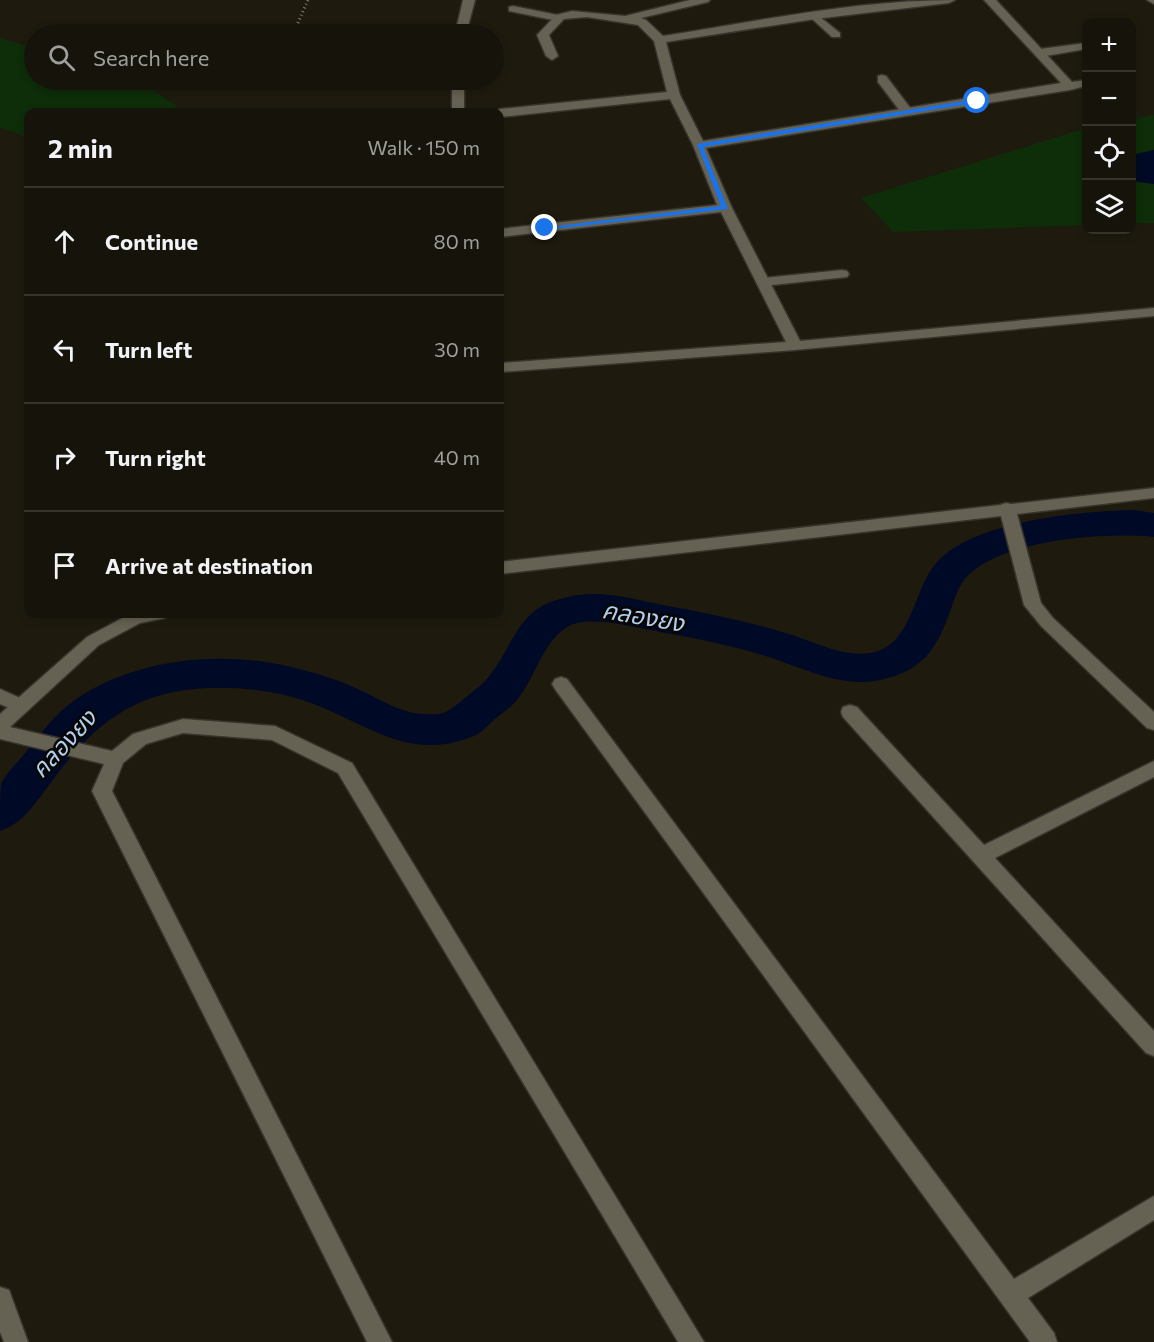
<!DOCTYPE html>
<meta charset="utf-8">
<style>
body{margin:0;font-family:Commissioner,"Noto Sans Thai",sans-serif;background:#1f1d13;color:#f1f3f6}
.controls{position:absolute;right:18px;top:18px;display:grid;overflow:hidden;border-radius:12px;box-shadow:0 3px 9px #0003}
.controls button{width:54px;height:54px;display:grid;place-items:center;padding:0;border:0;border-bottom:2px solid #35332b;background:#16140a;color:#f1f3f6;font:30px sans-serif}
.stop{position:absolute;width:18px;height:18px;margin:-14px;border:4px solid #1a73e8;border-radius:50%;background:#fff}
.stop.end{background:#1a73e8;border-color:#fff;box-shadow:0 2px 6px #0008}
.list{margin:0;padding:0;list-style:none}
h2{display:flex;justify-content:space-between;align-items:center;height:78px;margin:0;padding:0 24px;font-size:26px}
h2 small{font-size:20px;font-weight:400;color:#9e9e9c}
.list li{display:grid;grid-template-columns:39px 1fr auto;gap:18px;align-items:center;box-sizing:border-box;height:108px;padding:0 24px;border-top:2px solid #35332b}
.list b{display:block;font-size:22px;white-space:nowrap}
.list em{font-size:20px;font-style:normal;color:#9e9e9c}
.icon{flex:none;width:33px;height:33px;fill:none;stroke:currentColor;stroke-width:2;stroke-linecap:round;stroke-linejoin:round}
.map{position:relative;flex:none;width:1154px;height:1342px;overflow:hidden}
.search{position:absolute;background:#16140a;box-shadow:0 3px 9px #0003;left:24px;top:24px;width:480px;height:66px;display:flex;align-items:center;gap:15px;box-sizing:border-box;padding:0 21px;border-radius:33px;color:#9e9e9c;font-size:22px}
.panel{position:absolute;background:#16140a;box-shadow:0 3px 9px #0003;left:24px;top:108px;width:480px;height:510px;border-radius:12px}
.map>svg:first-child{display:block}
.green{fill:#0d2e09}
.water{fill:#000925}
.lines{fill:none;stroke-linecap:round;stroke-linejoin:round}
.canal{fill:#000925;fill-rule:evenodd}
.service-casing{stroke:#36342d;stroke-width:3}
.minor-casing{stroke:#36342d;stroke-width:3}
.path{stroke:#7f7c72;stroke-width:3;stroke-dasharray:1 3;stroke-linecap:butt}
.service{fill:#666253;fill-rule:evenodd}
.minor{fill:#666253;fill-rule:evenodd}
.route{fill:#1a73e8}
.labels{text-anchor:middle;stroke-width:5;stroke-linejoin:round;paint-order:stroke}
.water-label{font-size:24px;font-style:italic;fill:#b1cef0;stroke:#070603}
</style>
<div class="map">
<svg width="1154" height="1342" viewBox="0 0 1154 1342">
<rect width="100%" height="100%" fill="#1e1b0e"/>
<g class="green">
<polygon points="0,38 34,48 34,80 137,80 175,105 179,112 28,112 28,138 0,127"/>
<polygon points="1154,115 1154,150 1132,155 1132,119"/>
<polygon points="1086,128 1086,225 893,232 861,198"/>
<polygon points="1132,181 1154,184 1154,223 1132,223"/>
</g>
<polygon class="water" points="1154,150 1154,184 1132,181 1132,155"/>
<g class="lines">
<path class="canal" d="M1134,510L1154,513V537C1106,532 992,539 962,583C956,592 953,604 949,614C936,651 920,672 880,680C840,689 800,666 762,655C726,644 688,637 650,630C628,626 606,620 583,622C548,625 538,672 520,696C513,706 504,712 495,719C488,725 483,732 474,736C407,763 368,723 308,702C277,691 242,687 208,688C134,691 94,724 52,781C37,801 24,823 0,831C0,820 0,793 1,784C6,773 19,761 26,752C39,736 51,719 67,706C127,658 223,649 295,668C317,673 339,680 360,690C380,699 400,713 423,714C445,716 449,711 465,698C474,690 483,685 490,675C506,656 513,630 532,613C542,604 555,600 568,597C600,589 632,599 663,605C705,613 748,621 789,634C815,642 846,659 875,652C914,642 913,586 939,560C977,521 1081,511 1134,510Z"/>
<g class="service-casing">
<g id="service">
<polygon points="513,6 558,15 564,18 558,21 509,11 509,7"/>
<polygon points="815,13 840,33 840,37 832,37 811,18 811,14"/>
<polygon points="1086,43 1086,49 1040,57 1034,53 1040,49"/>
<polygon points="882,75 886,76 911,109 911,115 903,115 878,82 878,76"/>
<polygon points="842,270 847,271 849,274 847,277 763,286 756,282 763,278"/>
<polygon points="0,689 27,701 30,706 27,711 21,713 0,704"/>
</g>
</g>
<g class="minor-casing">
<g id="minor">
<polygon points="463,0 475,0 466,34 455,34"/>
<path d="M690,0H710L708,2L641,18L646,20L663,36C759,21 857,0 955,0L949,3L815,19L666,42L680,95L703,141L1061,83L984,0H996L1072,82L1086,80V86L1070,90L706,148L732,208L800,341L1154,308V316L795,350L500,372V363L786,342L721,212L500,237V229L717,205L693,145L670,99L500,117V112H494L500,109L667,92L654,41L638,25L587,17L564,19L549,35L558,56L552,60L546,56L537,35L556,15L572,11L625,16Z"/>
<polygon points="1147,0 1154,0 1154,4"/>
<rect x="452" y="80" width="12" height="32"/>
<polygon points="1154,488 1154,498 1017,514 1041,603 1053,618 1154,712 1154,730 1147,728 1041,626 1024,605 1001,516 500,574 500,562 1000,505 1006,503 1011,504"/>
<polygon points="130,614 168,614 165,618 140,623 99,645 10,727 112,751 133,734 183,719 275,726 352,763 704,1342 678,1342 338,773 272,740 183,733 146,744 123,763 112,791 392,1342 367,1342 92,791 104,764 0,739 0,714 87,637"/>
<polygon points="561,677 567,679 1014,1279 1154,1196 1154,1220 1028,1298 1054,1333 1057,1342 1030,1342 555,689 552,684 555,679"/>
<polygon points="850,705 857,707 984,845 1154,761 1154,777 995,858 1154,1031 1154,1056 1146,1053 843,717 841,712 843,707"/>
<polygon points="0,1287 9,1290 28,1342 4,1342 0,1332"/>
</g>
</g>
<polyline class="path" points="293,34 308,0"/>
<use href="#service" class="service"/>
<use href="#minor" class="minor"/>
</g>
<polygon class="route" points="977,99 980,102 703,147 728,209 545,230 541,228 721,206 697,144"/>
<g class="labels">
<g class="water-label">
<text transform="translate(643 617) rotate(10)" y="8">คลองยง</text>
<text transform="translate(64 744) rotate(-47)" y="8">คลองยง</text>
</g>
</g>
</svg>
<div class="controls">
<button>+</button>
<button>−</button>
<button><svg class="icon" aria-label="locate" viewBox="0 0 24 24"><circle cx="12" cy="12" r="6"/><path d="M12 2v4M12 18v4M2 12h4M18 12h4"/></svg></button>
<button><svg class="icon" aria-label="layers" viewBox="0 0 24 24"><path d="M12 4l9 5-9 5-9-5zM3 14l9 5 9-5"/></svg></button>
</div>
<div class="stop" style="left:977px;top:101px"></div>
<div class="stop end" style="left:545px;top:228px"></div>
<div class="search"><svg class="icon" aria-label="search" viewBox="0 0 24 24"><circle cx="10" cy="10" r="6"/><path d="M15 15l6 6"/></svg>Search here</div>
<section class="panel">
<h2>2 min<small>Walk · 150 m</small></h2>
<ul class="list">
<li><svg class="icon" aria-label="ahead" viewBox="0 0 24 24"><path d="M12 20V5M6 11l6-6 6 6"/></svg><div><b>Continue</b></div><em>80 m</em></li>
<li><svg class="icon" aria-label="left" viewBox="0 0 24 24"><path d="M17 20v-9H6M10 6l-5 5 5 5"/></svg><div><b>Turn left</b></div><em>30 m</em></li>
<li><svg class="icon" aria-label="right" viewBox="0 0 24 24"><path d="M7 20v-9h11M14 6l5 5-5 5"/></svg><div><b>Turn right</b></div><em>40 m</em></li>
<li><svg class="icon" aria-label="arrive" viewBox="0 0 24 24"><path d="M6 21V4h12l-3 4 3 4H6"/></svg><div><b>Arrive at destination</b></div></li>
</ul>
</section>
</div>
